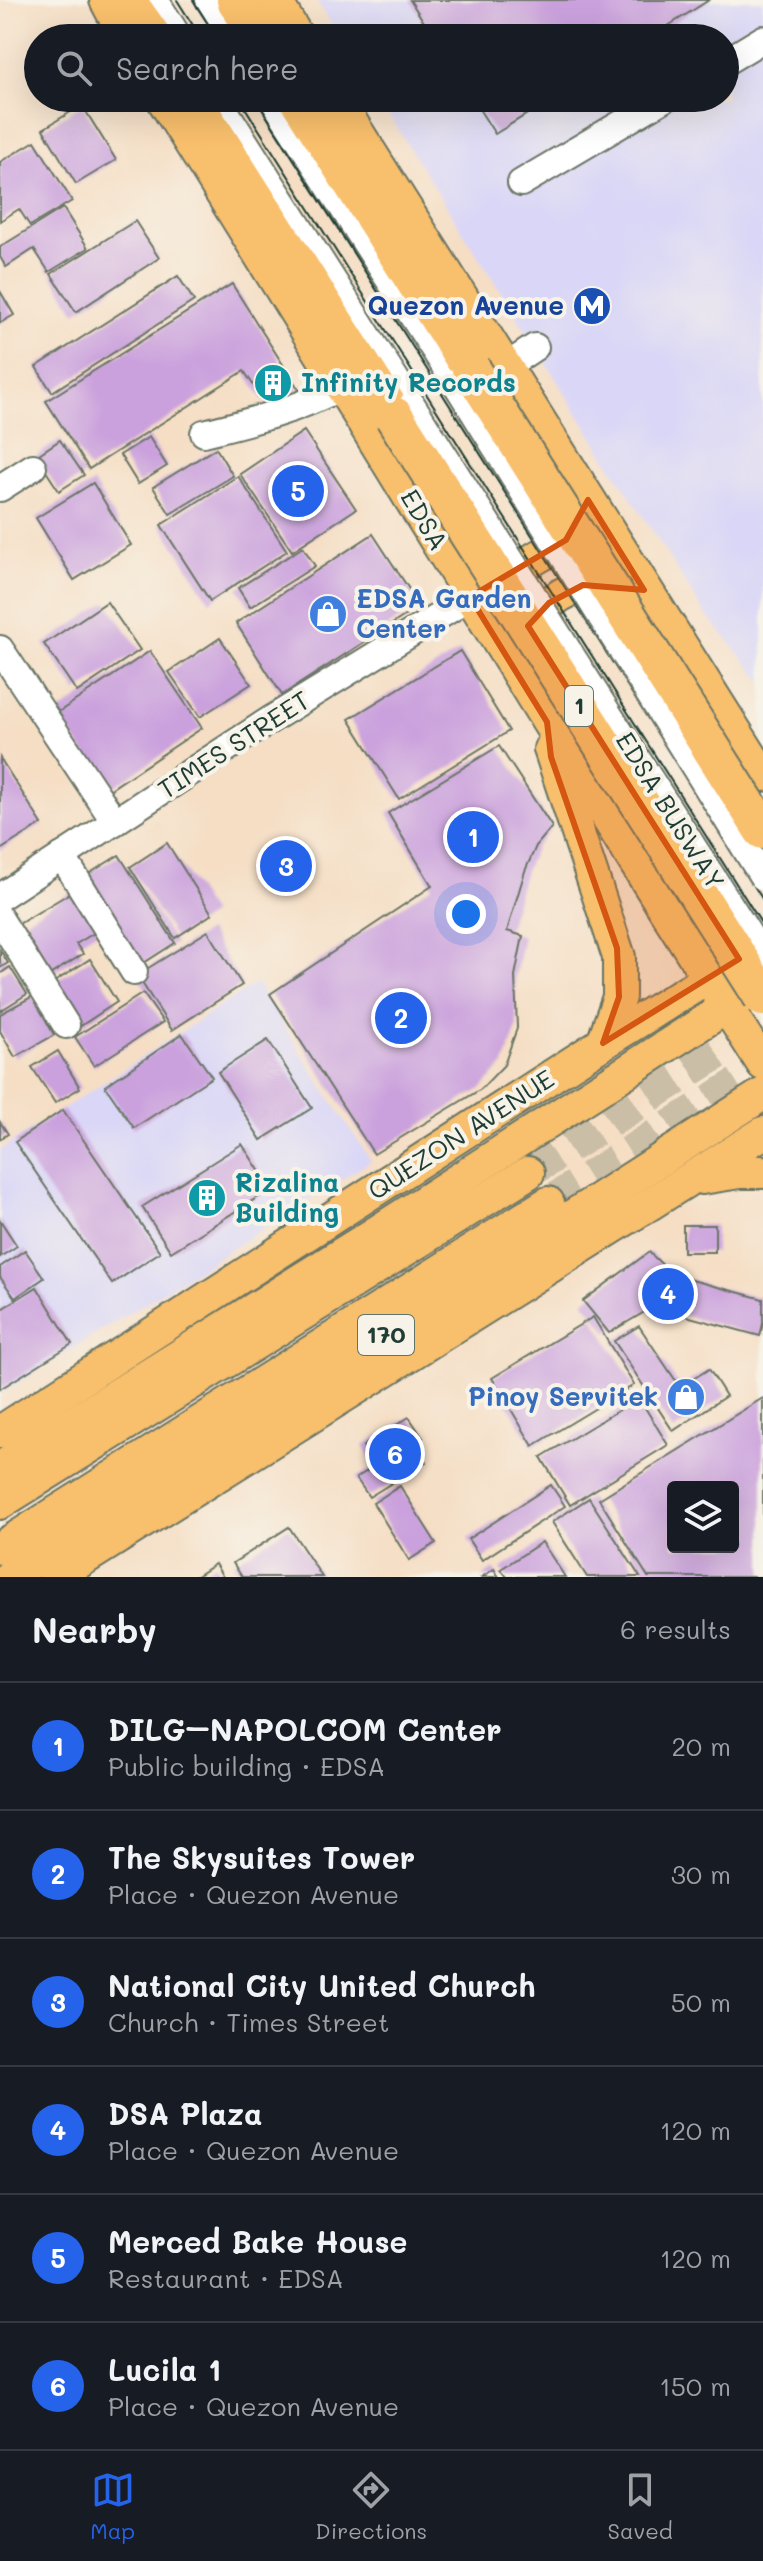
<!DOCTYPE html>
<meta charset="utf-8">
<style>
body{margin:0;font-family:Mali,sans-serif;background:#20242c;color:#f1f3f6}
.controls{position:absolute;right:24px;bottom:24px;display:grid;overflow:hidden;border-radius:8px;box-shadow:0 8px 32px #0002}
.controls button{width:72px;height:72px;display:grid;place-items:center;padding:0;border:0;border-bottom:2px solid #363941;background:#171b24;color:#f1f3f6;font:40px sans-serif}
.you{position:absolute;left:466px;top:914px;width:28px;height:28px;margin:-20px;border:6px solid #fff;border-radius:50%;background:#1a73e8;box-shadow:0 0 0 12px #1a73e833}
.badge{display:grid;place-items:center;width:52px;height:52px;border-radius:50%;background:#2563eb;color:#fff;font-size:26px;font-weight:700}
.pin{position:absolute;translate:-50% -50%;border:4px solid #fff;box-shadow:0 2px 8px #0006}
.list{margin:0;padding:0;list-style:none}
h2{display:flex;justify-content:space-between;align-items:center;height:104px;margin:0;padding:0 32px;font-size:34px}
h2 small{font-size:26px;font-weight:400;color:#9ea1a6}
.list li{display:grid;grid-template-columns:52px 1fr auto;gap:24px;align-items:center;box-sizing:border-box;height:128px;padding:0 32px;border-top:2px solid #363941}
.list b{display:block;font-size:30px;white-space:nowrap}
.list p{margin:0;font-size:26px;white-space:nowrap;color:#9ea1a6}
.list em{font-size:26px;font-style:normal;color:#9ea1a6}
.icon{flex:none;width:44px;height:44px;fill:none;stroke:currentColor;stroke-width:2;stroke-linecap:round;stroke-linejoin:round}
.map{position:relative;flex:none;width:763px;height:1577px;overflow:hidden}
.search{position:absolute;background:#171b24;box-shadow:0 8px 32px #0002;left:24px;right:24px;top:24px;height:88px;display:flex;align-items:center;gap:20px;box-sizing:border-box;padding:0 28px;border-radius:44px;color:#9ea1a6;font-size:30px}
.sheet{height:872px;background:#171b24}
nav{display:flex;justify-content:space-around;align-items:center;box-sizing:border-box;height:112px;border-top:2px solid #363941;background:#171b24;font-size:22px;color:#9ea1a6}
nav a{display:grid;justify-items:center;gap:4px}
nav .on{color:#2563eb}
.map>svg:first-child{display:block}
.built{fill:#d9d6f7}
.building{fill:#caa1dd;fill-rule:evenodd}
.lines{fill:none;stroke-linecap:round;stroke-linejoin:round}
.major-tunnel{stroke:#cabea7;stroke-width:32;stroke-dasharray:32 16;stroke-linecap:butt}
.minor-casing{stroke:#6a7566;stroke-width:30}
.major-casing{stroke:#6a7566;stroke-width:36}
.highway-casing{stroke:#6a7566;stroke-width:42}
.minor{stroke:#fff;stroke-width:26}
.major{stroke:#f8bf6c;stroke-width:32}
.highway{stroke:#f8bf6c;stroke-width:38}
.tram{stroke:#1f3d34;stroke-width:2}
.minor-bridge-casing{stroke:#6a7566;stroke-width:30;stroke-linecap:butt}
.highway-bridge-casing{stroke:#6a7566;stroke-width:42;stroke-linecap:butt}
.minor-bridge{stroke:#fff;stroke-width:26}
.highway-bridge{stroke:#f8bf6c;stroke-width:38}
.marked{fill:#d45610;fill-opacity:0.2;stroke:#d45610;stroke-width:6;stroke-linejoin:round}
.labels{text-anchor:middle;stroke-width:8;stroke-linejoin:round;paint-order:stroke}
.shield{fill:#f7f3e8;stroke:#60746a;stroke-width:2}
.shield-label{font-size:24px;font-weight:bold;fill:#1f3d34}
.transit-label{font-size:26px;font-weight:bold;fill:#164399;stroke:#f7f3e8;text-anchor:end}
.culture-label{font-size:26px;font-weight:bold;fill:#0d838f;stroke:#f7f3e8;text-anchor:start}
.street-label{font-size:26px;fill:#1f3d34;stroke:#f7f3e8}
.shop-label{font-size:26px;font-weight:bold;fill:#366cbe;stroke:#f7f3e8;text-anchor:start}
</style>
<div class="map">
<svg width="763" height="1577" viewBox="0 0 763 1577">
<rect width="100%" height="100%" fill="#f7f3e8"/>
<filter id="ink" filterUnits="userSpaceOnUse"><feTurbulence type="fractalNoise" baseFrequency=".0125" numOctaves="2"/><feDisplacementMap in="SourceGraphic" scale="16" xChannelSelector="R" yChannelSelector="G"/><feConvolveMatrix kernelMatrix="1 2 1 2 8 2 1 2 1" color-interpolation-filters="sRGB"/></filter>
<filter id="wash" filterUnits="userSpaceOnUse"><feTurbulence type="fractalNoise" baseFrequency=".006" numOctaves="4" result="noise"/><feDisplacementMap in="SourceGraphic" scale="32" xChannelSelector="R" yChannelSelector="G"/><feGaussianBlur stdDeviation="1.8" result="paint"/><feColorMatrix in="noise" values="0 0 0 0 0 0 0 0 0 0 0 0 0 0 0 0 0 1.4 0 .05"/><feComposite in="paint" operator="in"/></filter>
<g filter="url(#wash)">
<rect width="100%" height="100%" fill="#f5dec4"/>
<g class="built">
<polygon points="316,0 763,0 763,682 703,611 378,98 725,98 725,38 340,38"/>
<polygon points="256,983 371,1161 0,1394 0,1150"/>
</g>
<g id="blocks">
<g class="building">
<polygon points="410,0 709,0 649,38 434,38"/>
<polygon points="472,98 553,98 495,134"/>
<polygon points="82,105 116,160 76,184 43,129"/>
<polygon points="35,141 72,201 30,226 19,209 0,221 0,162"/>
<polygon points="63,208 88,248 49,272 34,249 6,267 0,257 0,247"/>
<polygon points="135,221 159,258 76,312 51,274"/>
<polygon points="178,276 194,301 52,392 36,367"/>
<polygon points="232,284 301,393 268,407 244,371 89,469 46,401"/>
<polygon points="0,291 14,315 0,323"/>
<polygon points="304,431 356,509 292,551 240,474"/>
<polygon points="149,437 167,466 138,484 120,455"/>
<polygon points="60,440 84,475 59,491 36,456"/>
<polygon points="216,448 233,476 170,514 153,487"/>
<polygon points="238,476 287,551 210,601 161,525"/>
<polygon points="93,483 131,545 74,580 36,518"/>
<polygon points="373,534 420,606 282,695 236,623"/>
<polygon points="303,547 315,566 250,607 238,588"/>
<polygon points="107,602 140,650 77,692 44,644"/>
<polygon points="220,638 251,684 200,717 169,672"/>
<polygon points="150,651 202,728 109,790 57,713"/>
<polygon points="460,651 509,731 399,799 349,719"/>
<polygon points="499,746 552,827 536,846 525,871 507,931 523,936 515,976 517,1028 504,1065 481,1089 374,1154 270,994 432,886 388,813"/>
<polygon points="0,758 42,824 0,850"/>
<polygon points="167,843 212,914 175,938 130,867"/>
<polygon points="119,855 175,943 139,966 82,878"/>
<polygon points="75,890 99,930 76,944 83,954 43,979 12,928"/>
<polygon points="208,931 242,985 172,1030 137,975"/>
<polygon points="0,950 8,963 0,968"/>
<polygon points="90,959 117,1002 76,1029 48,986"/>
<polygon points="10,967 27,994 0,1011 0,974"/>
<polygon points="143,993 163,1022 94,1066 75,1037"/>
<polygon points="33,996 54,1035 15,1057 0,1031 0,1014"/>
<polygon points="182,1034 212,1077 134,1128 105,1086"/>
<polygon points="268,1040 312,1108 261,1140 218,1072"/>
<polygon points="58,1051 80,1088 55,1103 32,1067"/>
<polygon points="63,1110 160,1252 112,1284 15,1142"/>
<polygon points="0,1122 8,1134 0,1139"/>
<polygon points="242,1144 271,1189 171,1252 142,1207"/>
<polygon points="0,1220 17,1246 0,1257"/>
<rect x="683" y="1225" width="32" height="27"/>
<polygon points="25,1250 44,1278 15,1298 0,1277 0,1267"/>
<polygon points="649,1252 673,1275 763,1299 763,1323 760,1336 653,1307 609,1333 583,1301"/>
<polygon points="37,1287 72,1344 0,1389 0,1310"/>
<polygon points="593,1317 634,1385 533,1446 492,1378"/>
<polygon points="639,1326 680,1387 709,1369 726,1396 673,1431 614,1341"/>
<polygon points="639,1398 668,1445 570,1505 541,1457"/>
<path d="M763,1398V1577H648L599,1499ZM673,1487H733V1547H673Z"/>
<polygon points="409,1417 423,1438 415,1443 426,1462 369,1497 356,1478 375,1466 363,1446"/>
<polygon points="551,1485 565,1506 482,1560 468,1539"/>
<polygon points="400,1486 436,1543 409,1560 373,1503"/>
<polygon points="589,1498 640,1577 587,1577 552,1522"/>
<polygon points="289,1527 322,1577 242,1577 233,1563"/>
<polygon points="542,1542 565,1577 507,1577 501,1569"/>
<polygon points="215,1564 223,1577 195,1577"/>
<polygon points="494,1569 499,1577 482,1577"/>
</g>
</g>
</g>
<g filter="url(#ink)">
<use href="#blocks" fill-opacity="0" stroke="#6a7566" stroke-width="2"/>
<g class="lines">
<g class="major-tunnel">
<polyline points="528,1173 763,1025"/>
<polyline points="548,1203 763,1067"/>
</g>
<g class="minor-casing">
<g id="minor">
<polyline points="155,0 179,38"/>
<polyline points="209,0 234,38"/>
<polyline points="725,62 763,39"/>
<polyline points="217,98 412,405"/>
<polyline points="272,98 455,382"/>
<polyline points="521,183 665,98"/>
<polyline points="505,367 535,347"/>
<path d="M204,433C253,421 298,410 342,386"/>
<polyline points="0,488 33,467"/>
<polyline points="0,649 115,822"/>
<polyline points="62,856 134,972"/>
<polyline points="0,897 270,720 470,597"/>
<polyline points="0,919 66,1025"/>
</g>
</g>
<g class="major-casing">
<g id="major">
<polyline points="106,0 126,38"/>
<polyline points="275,0 298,38"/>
<path d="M162,98C364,419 558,745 763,1064"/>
<polyline points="336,98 763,775"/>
<polyline points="492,584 566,540 579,525"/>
<path d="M523,633C543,602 573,581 610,583"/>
<polyline points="550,749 619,957 619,997 603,1043"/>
<polyline points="702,1178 740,1172 763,1172"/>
<polyline points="0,1432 603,1043 726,967"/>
<polyline points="0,1468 372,1235 744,996"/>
<polyline points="0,1503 528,1173"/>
<polyline points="0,1548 548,1203"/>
<polyline points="9,1577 763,1094"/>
<polyline points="55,1577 763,1133"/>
</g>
</g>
<g class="highway-casing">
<g id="highway">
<polyline points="126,0 153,38"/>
<polyline points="236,0 260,38"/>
<polyline points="191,98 394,416"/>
<polyline points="298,98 471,369"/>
</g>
</g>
<use href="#minor" class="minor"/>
<use href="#major" class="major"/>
<use href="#highway" class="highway"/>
<g class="tram">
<polyline points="177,0 201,38"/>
<polyline points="193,0 217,38"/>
<polyline points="239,98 763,926"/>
<polyline points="255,98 763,900"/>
</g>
<g class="minor-bridge-casing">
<g id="minor-bridge">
<polyline points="455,382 763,877"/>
<polyline points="412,405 763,957"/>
</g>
</g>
<g class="highway-bridge-casing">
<g id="highway-bridge">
<polyline points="471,369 763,830"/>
<polyline points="394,416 763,997"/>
</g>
</g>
<use href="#minor-bridge" class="minor-bridge"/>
<use href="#highway-bridge" class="highway-bridge"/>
</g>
</g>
<path class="marked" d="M588,500L644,590L583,585L549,603L528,626L739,959L603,1043L619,997L617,948L551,757L547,722L470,597L566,540Z"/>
<defs>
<g id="metro-disc" transform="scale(2)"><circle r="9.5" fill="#1a4fb4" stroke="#f7f3e8"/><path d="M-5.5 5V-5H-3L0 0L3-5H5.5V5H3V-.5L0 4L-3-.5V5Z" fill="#fff"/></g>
<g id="building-disc" transform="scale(2)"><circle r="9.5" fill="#0f9aa8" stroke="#f7f3e8"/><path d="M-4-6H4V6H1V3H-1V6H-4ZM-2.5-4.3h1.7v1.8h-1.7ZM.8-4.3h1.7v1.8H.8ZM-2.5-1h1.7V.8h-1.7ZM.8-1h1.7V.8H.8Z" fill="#fff"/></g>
<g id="shop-disc" transform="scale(2)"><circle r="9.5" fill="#3f7fe0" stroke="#f7f3e8"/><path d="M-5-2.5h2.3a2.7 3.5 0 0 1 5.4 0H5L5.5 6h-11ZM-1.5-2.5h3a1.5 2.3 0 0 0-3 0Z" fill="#fff"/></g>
</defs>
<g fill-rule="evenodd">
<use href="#metro-disc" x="592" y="306"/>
<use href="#building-disc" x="273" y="383"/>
<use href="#shop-disc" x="328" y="614"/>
<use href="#building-disc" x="207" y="1198"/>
<use href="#shop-disc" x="686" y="1397"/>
</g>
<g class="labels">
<g class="shield">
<rect x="565" y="686" width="28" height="40" rx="6"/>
<rect x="358" y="1315" width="56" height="40" rx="6"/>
</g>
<g class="shield-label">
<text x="579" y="714">1</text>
<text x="386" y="1343">170</text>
</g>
<g class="transit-label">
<text x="564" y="315">Quezon Avenue</text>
</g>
<g class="culture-label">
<text x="301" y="392">Infinity Records</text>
<text x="235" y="1192">Rizalina<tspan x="235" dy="30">Building</tspan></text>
</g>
<g class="street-label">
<text transform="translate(424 520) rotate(59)" y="9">EDSA</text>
<text transform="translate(234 745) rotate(-33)" y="9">TIMES STREET</text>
<text transform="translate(670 811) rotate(58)" y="9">EDSA BUSWAY</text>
<text transform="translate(461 1135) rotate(-33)" y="9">QUEZON AVENUE</text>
</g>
<g class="shop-label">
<text x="356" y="608">EDSA Garden<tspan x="356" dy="30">Center</tspan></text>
<text x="658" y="1406" text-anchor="end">Pinoy Servitek</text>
</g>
</g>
</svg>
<div class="controls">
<button><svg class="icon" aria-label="layers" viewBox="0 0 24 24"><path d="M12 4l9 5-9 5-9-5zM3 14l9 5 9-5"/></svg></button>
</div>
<div class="you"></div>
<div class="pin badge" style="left:473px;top:837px">1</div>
<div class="pin badge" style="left:401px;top:1018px">2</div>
<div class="pin badge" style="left:286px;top:866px">3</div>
<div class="pin badge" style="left:668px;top:1294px">4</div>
<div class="pin badge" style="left:298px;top:491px">5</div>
<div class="pin badge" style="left:395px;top:1454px">6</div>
<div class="search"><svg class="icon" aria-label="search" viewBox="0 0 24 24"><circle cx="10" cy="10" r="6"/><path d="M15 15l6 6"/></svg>Search here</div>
</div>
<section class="sheet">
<h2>Nearby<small>6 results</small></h2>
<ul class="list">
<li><span class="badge">1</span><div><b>DILG–NAPOLCOM Center</b><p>Public building · EDSA</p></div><em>20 m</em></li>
<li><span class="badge">2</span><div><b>The Skysuites Tower</b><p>Place · Quezon Avenue</p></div><em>30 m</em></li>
<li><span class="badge">3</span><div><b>National City United Church</b><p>Church · Times Street</p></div><em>50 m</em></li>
<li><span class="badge">4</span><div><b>DSA Plaza</b><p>Place · Quezon Avenue</p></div><em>120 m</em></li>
<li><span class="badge">5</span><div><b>Merced Bake House</b><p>Restaurant · EDSA</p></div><em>120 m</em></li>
<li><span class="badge">6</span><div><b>Lucila 1</b><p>Place · Quezon Avenue</p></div><em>150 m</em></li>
</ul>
</section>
<nav>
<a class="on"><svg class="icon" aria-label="map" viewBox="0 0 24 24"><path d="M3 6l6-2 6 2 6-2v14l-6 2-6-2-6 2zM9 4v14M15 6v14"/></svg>Map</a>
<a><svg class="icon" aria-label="directions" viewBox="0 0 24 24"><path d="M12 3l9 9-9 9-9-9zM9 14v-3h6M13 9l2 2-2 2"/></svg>Directions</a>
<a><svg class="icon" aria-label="saved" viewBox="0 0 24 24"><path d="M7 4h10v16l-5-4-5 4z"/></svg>Saved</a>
</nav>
